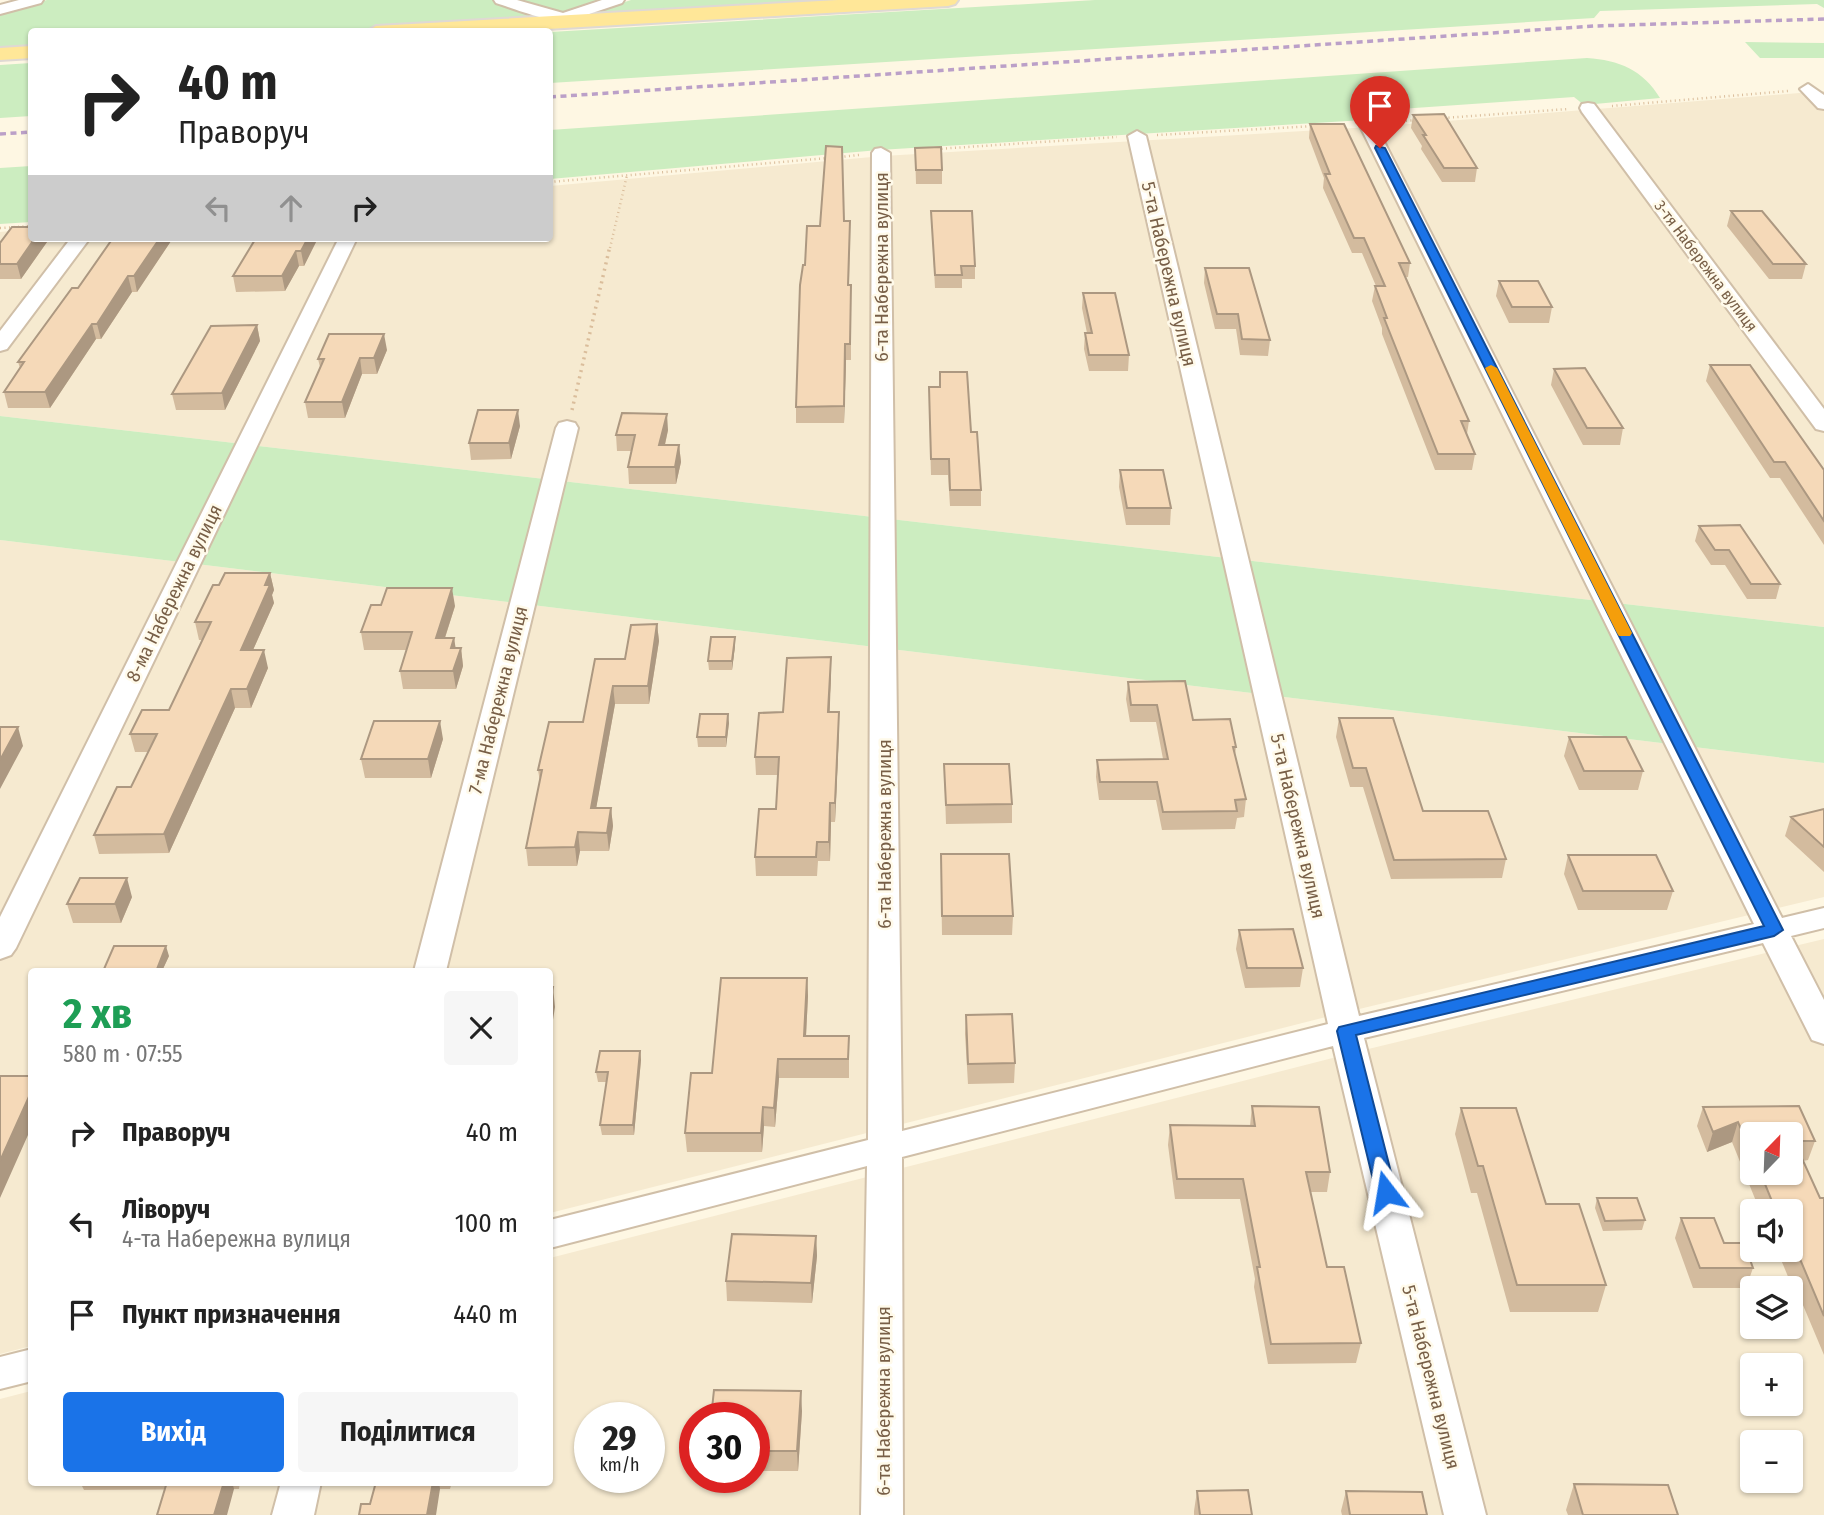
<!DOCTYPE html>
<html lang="uk">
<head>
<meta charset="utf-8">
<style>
  :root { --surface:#fff; --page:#f6f6f6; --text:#222; --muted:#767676; --accent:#1a73e8 }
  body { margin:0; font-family:"Fira Sans Condensed",sans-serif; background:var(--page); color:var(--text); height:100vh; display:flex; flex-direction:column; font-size:26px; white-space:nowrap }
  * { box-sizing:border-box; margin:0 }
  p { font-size:23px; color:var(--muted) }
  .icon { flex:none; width:38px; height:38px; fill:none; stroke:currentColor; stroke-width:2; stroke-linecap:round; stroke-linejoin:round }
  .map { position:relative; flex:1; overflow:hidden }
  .details { position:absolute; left:28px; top:968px; width:525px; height:518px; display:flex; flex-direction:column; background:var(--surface); border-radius:7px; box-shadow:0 2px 5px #0004 }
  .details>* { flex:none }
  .hud { position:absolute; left:28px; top:28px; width:525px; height:214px; border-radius:7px; box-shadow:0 2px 5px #0004; background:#fff; color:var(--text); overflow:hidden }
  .needle { width:46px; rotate:23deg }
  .fabs { position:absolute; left:1740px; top:1122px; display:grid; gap:14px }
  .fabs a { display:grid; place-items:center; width:63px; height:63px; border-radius:7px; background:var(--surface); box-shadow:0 2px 5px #0004; font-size:35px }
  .speed { position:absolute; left:574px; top:1402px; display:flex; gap:14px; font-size:35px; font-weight:700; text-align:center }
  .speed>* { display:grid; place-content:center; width:91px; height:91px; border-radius:50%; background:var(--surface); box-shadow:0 2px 5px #0004; line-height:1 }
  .speed small { font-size:18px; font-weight:400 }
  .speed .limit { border:10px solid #d22; background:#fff; color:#111 }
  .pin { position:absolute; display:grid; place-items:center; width:60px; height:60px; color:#fff; margin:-72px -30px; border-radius:50% 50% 50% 0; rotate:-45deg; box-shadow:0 0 7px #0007 }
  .pin .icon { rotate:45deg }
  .me { position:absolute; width:77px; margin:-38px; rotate:346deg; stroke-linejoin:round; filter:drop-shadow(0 0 5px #0008) }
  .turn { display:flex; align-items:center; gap:24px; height:147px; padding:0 35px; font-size:32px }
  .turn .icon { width:91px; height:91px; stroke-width:2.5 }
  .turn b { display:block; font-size:49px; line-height:60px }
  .lanes { display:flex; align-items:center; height:66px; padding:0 35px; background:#0003; justify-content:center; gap:35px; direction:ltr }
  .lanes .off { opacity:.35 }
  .round { display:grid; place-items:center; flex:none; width:74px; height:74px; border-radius:7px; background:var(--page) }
  .head { display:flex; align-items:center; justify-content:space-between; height:119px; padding:0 35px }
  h1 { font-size:42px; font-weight:700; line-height:52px; color:#1e9e55 }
  .primary-button { display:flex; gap:14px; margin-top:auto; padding:14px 35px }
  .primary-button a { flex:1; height:80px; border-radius:7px; background:var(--accent); color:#fff; font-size:28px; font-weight:700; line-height:80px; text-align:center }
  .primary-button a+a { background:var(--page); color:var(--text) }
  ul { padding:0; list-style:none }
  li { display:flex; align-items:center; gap:21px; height:91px; padding:0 35px }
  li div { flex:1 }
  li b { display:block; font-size:26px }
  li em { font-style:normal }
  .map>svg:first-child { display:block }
  .residential { fill:#f6ead0; fill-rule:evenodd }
  .green { fill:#ccedc0 }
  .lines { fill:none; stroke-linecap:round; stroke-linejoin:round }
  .minor-casing { stroke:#d0bfa8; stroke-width:4 }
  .primary-casing { stroke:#dfd9d3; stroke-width:4 }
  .path-far1 { stroke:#dabd9b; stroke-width:2.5; stroke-dasharray:1 3.5; stroke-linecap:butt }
  .path { stroke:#dabd9b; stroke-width:3.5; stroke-dasharray:2 4.5; stroke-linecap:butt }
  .minor { fill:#fff; fill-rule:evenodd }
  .primary { fill:#ffe798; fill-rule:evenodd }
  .rail { stroke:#bba0c8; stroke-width:3.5; stroke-dasharray:6 4.5; stroke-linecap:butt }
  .wall { fill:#d3bb9e; fill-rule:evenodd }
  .shaded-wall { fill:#ac9881 }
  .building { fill:#f5d9b8; stroke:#ac9881; stroke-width:2 }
  .route { fill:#1a73e8; stroke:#114b97; stroke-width:2 }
  .slow { fill:#f59e0b }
  .labels { text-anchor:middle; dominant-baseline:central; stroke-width:5; stroke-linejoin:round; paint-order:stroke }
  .far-street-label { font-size:16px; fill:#785f47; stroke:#fffaea }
  .street-label { font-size:19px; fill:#785f47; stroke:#fffaea }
</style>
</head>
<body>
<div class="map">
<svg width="1824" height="1515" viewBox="0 0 1824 1515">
  <rect width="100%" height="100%" fill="#fef7e3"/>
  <!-- residential -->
  <path class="residential" d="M1824,91v536l-1824,-211v-184l31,-3 1,9h518v-52l333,-30 488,-29z
    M0,540l1824,223v134l-502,121 -772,195v-242h-518l-1,375 -31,8z
    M1824,939v576h-1824v-116l31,-8 1,91h518v-224l810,-207zM1752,1134h38v38h-38zM1752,1211h38v39h-38zM1752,1288h38v38h-38zM1752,1365h38v39h-38zM590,1418h59v59h-59zM695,1418h59v59h-59zM1752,1442h38v38h-38z"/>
  <!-- green -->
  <path class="green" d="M47,0h446l65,19 -234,13h-292l-1,15 -31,2v-36z
    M508,0h100l-46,15z
    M631,0h255l-301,15z
    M1095,0h729v8l-7,-4 -217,7 -6,7 -1044,65v-51z
    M1745,42l79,1v15h-64z
    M1587,58c32,2 56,12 73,40l-76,7 -10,-8 -217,15 7,8 -485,30 -329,29v-49z
    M31,63v53l-31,2v-53z
    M31,166v56l-31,2v-56z
    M0,416l1824,211v136l-1824,-223z"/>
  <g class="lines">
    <!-- minor casing -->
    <g class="minor-casing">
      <path id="minor" d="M19,0h24l-2,3 -41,11v-9z
        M494,0h23l46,13 39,-13h22l-2,3 -36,12 4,4c-15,14 -75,-10 -94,-16z
        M1808,84l16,11v14l-6,-1 -18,-19z
        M1588,103l6,1 230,305v22l-8,-2 -234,-317 -2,-4 2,-4z
        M1367,119l8,5 407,794 42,-10v20l-33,8 33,64v44l-12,-4 -49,-97 -399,95 122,477h-42l-111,-469 -431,111 1,358h-42l6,-349 -317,82v-28l318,-80 4,-987 3,-4 6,-1 9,5 12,978 426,-107 -200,-888 9,-5 9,5 213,880 395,-92 -395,-800z
        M71,238h19l-83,111 -7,2v-20z
        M339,238h18l-341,710 -5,7 -11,4v-42z
        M567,421l8,2 3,5 -132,543h-32l142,-543 3,-5z
        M32,1349v32l-32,8v-32z
        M281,1482h40l-7,33h-42z"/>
    </g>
    <!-- primary casing -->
    <g class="primary-casing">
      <path id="primary" d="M838,0h120l-3,4 -7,2 -451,26h-131l10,-6z
        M32,46v12l-32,2v-12z"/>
    </g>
    <!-- path-far1 -->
    <path class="path-far1" d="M1612,106l176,-15
      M1444,118l124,-9
      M1388,122l30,-2
      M1157,135l156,-9
      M937,149l180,-12
      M840,157l19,-2
      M550,182l278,-24
      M0,228l32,-2
      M610,248l17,-73"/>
    <!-- path -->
    <path class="path" d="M572,410l38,-164"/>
    <!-- minor -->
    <use href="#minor" class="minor"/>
    <!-- primary -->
    <use href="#primary" class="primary"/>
    <!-- rail -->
    <path class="rail" d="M550,97l1044,-71 230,-7
      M0,134l32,-2"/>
  </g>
  <!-- wall -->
  <path class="wall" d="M1413,115l64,53 -2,14h-33l-21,-33 1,-3 -11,-18z
    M1310,124l100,139 -2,14h-2l63,144 -2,13 8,20 -3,16h-37l-53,-136v-6l-10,-27 3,-15h1l-14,-33h-10l-29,-65 1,-10 -15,-40z
    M915,148l27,22v14h-26z
    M931,211l44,55v13h-13v9h-27z
    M1731,211l75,53 -4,15h-33l-42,-53z
    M844,221l6,15 -1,49h2v75h-5l-2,63h-48v-16l9,-142 15,-39z
    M173,238l-36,54h-5l-31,47h-5l-46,69h-42l-4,-16 16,-24 -2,-6z
    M256,238h62l-14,28h-5l-14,25 -49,1 -3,-16z
    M47,242l-26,37h-21v-36z
    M1205,268l65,72 -2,16 -28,-1 -4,-26h-21l-11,-46z
    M1499,281l53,26 -3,16h-40l-13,-27z
    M1083,293l46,62 -1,16h-39l-5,-22 1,-16h2l-5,-25z
    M257,325l3,16 -35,69h-49l-4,-16z
    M387,350l-10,24h-15l-17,44h-37l-3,-16 15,-35 -2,-8z
    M1710,365l114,105v75l-44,-67h-10l-64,-97z
    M1554,369l69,59 -3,17h-37l-32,-60z
    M929,402l42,30 10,58v16h-31l-2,-31h-17z
    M520,426l-9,33 -40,1 -2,-17z
    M668,430l-3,15h14l2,17 -5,22h-47l-1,-17 3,-16h-14l-1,-16z
    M1120,470l51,38 -1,17h-44l-7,-38z
    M1699,526l81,58 -4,15h-29l-22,-34h-14l-16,-24z
    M270,573l4,17 -2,5 2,8 -21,47 15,18 -17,40h-16l-66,145 -70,1 -5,-19 37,-48 17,-35h-13l-5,-18 39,-24 34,-70h-4l-4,-18 24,-37z
    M455,606l-10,32h9l1,10h6l2,18 -7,23h-53l-3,-18 7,-21h-43l-3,-18z
    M657,624l2,17 -10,63h-34l-19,104h15l2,18 -4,25h-29l-3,15h-49l-2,-18 14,-66 -2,-12 45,-48z
    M735,646l-3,24h-23l-1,-9z
    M831,675l-2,37 10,19 -4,91h-4l-1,39h-12l-1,15h-61l-1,-19 21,-48 2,-34h-22l-1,-18 28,-45z
    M1128,682l108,65 -1,8 11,44 -2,18 -7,1 -2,11 -73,1 -6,-30h-57l-3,-23 1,-17 66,-1 -7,-37h-26l-4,-23z
    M1339,718l84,93 83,48 -4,19 -111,1 -28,-92h-13l-14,-50z
    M729,723l-3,24h-28l-1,-10z
    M1569,737l74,34 -5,19h-59l-15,-34z
    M443,739l-12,39h-66l-4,-19z
    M944,764l68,40v19l-66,1z
    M1824,809v63l-39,-36 6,-19z
    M1568,855l105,36 -6,19h-89l-14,-36z
    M941,873l72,43 -1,19h-70z
    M132,897l-11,26h-48l-6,-19z
    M1239,930l64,38 -3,19 -55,1 -9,-39z
    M169,956l-7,15h-57l-1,-2z
    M807,978l1,18 -2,40h43v42h-70l-4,49 -11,-1 -2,26h-75l-2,-19 27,-60z
    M966,1015l49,48 -1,20 -46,1 -3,-50z
    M640,1051l1,9 -7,75h-32l-2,-10 7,-43h-9l-2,-10z
    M1252,1106l78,66 -3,20h-17l17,75 34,76 -5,20 -88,1 -14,-77 1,-8 -15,-80h-65l-7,-54 2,-20 80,1z
    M1703,1107l112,34 -7,19 -5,1 17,37h4v157l-32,-76h-3l-12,-29h13v-39h-30l-28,-69 -25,10 -10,-26zM1752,1134l38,38h-38z
    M1461,1108l85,96 60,81 -8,27h-88l-33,-119h-6l-16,-59z
    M1597,1198l48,22 -3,10 -39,1 -8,-23z
    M1681,1218l43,25 29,25 -7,20h-53l-18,-50z
    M816,1236l1,20 -5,47 -85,-2 -1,-20z
    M802,1411l-4,60h-44v-53z
    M80,1482h160l-1,7 -155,1z
    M376,1482h76l-2,7h-10l-70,15z
    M1574,1484l104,31h-110l-2,-5z
    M1197,1491l55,24h-58v-4z
    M1346,1491l81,24h-85l-1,-4z"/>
  <!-- shaded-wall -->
  <path class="shaded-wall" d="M35,238h11l1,4 -26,37 -4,-15z
    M160,238h13l-36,54 -3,-16z
    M308,238h10l-14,28 -3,-15z
    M296,251l3,15 -14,25 -3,-15z
    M128,276l4,16 -31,47 -4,-15z
    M92,324l4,15 -46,69 -5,-16z
    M257,325l3,16 -35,69 -3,-17z
    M384,334l3,16 -10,24 -3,-16z
    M845,344l1,16 -2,63v-17z
    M360,358l2,16 -17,44 -3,-16z
    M518,410l2,16 -9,33 -2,-16z
    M667,414l1,16 -7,32 -2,-17z
    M679,445l2,17 -5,22 -1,-17z
    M270,573l4,17 -2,5 2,8 -29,65 -4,-18z
    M452,588l3,18 -16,50 -3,-18z
    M657,624l2,17 -10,63 -1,-18z
    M735,637v9l-3,24v-9z
    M454,638l3,18 -6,-8z
    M461,648l2,18 -7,23 -3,-18z
    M264,650l4,18 -17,40 -4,-19z
    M831,657v18l-2,56 -1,-19z
    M613,686l2,18 -22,122 -2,-18z
    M231,689l4,19 -66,145 -5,-19z
    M839,712v19l-4,91v-19z
    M728,714l1,9 -3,24v-10z
    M440,721l3,18 -12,39 -3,-19z
    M18,727l5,19 -23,43v-29z
    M830,803l1,19 -1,39 -1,-19z
    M611,808l2,18 -4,25 -2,-18z
    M578,832l2,19 -3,15 -2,-19z
    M127,878l5,19 -11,26 -6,-19z
    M166,946l3,10 -7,15h-5v-2z
    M807,978l1,18 -3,59 -1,-19z
    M553,987l2,20 -5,32v-35z
    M640,1051l1,9 -7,75 -1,-10z
    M778,1059l1,19 -4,49 -1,-19z
    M32,1090v36l-32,72v-37z
    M763,1107l1,19 -2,26 -1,-19z
    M1738,1122l-6,20 -25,10 6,-20z
    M816,1236l1,20 -5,47 -1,-20z
    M801,1391l1,20 -4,60 -1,-20z
    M224,1482h8l2,7 -7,26h-13z
    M433,1482h6l1,7 -4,26h-9z"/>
  <!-- building -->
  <path class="building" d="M1444,114l33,54h-33l-21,-33h3l-13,-20z
    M1310,124h34l66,139h-11l70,158h-8l14,33h-37l-54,-136h3l-12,-32h10l-21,-48h-10l-29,-64h5z
    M826,146l16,1 2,74h6l-2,64h3l-1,59h-5l-1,62 -48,1 4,-122 3,-20h2l2,-39h13z
    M941,147l1,23h-26l-1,-22z
    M931,211h41l3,55h-14l1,9h-27z
    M1731,211h31l44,53h-33z
    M12,227h20v11h3l-18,26h-17v-21z
    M113,238h47l-26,38h-6l-31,48h-5l-47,68h-41l20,-30h-6l54,-74h6z
    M256,238h52l-7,13h-5l-14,25h-49z
    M1205,268h44l21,72 -28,-1 -4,-25h-21z
    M1499,281h39l14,26h-40z
    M1083,293h32l14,62h-40l-4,-22h7z
    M257,325l-35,68 -50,1 39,-68z
    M329,334h55l-10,24h-14l-18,44h-37l19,-43h-6z
    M1710,365h40l74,105v51l-39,-59h-11z
    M1585,368l38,60h-36l-33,-59z
    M940,372h27l4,60h6l4,58h-31l-1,-31h-18l-2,-72h11z
    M478,410h40l-9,33h-40z
    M622,413l45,1 -8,31h20l-4,22h-47l7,-32h-19z
    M1120,470h43l8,38h-44z
    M1740,525l40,59h-29l-22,-34h-14l-16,-24z
    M225,573h45l-5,12h5l-29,65h23l-17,39h-16l-67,145 -70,1 23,-48h14l26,-53h-27l12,-24h27l42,-88h-16l18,-37h6z
    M387,588h65l-16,50h18l-3,10h10l-8,23h-53l12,-39h-51l10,-27h10z
    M657,624l-9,62h-35l-22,122h20l-4,25 -29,-1 -3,15 -49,1 16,-78h-4l11,-48h34l12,-63h30l6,-34z
    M711,637h24l-3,24h-24z
    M831,657l-3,55h11l-4,91h-5l-1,39h-12l-1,15h-61l4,-48h17l3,-52h-24l4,-44 24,-1 4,-54z
    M1185,681l8,39 37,-1 6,28h-3l13,52 -11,1 2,11 -74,1 -6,-30h-57l-3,-22 71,-1 -11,-54h-26l-3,-23z
    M700,714h28l-2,23h-29z
    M1339,718h54l30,93h65l18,48 -112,1 -28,-92h-13z
    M374,721h66l-12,38h-67z
    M0,727h18l-18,33z
    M1569,737h57l17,34h-59z
    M944,764h65l3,40 -66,1z
    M1824,809v38l-33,-30z
    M941,854h68l4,62h-71z
    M1568,855h88l17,36h-90z
    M80,878h47l-12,26h-48z
    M1293,929l10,39h-56l-8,-38z
    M114,946h52l-9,23h-53z
    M721,978h86l-3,58h45l-1,23h-70l-4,49 -11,-1 -2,26h-76l6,-60h21z
    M550,987h3l-3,17z
    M1012,1014l3,49 -47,1 -2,-49z
    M600,1051h40l-7,74h-33l8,-53h-12z
    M0,1076h32v14l-32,71z
    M1252,1106l67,1 11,65h-24l21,95h17l17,76 -90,1 -14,-77h3l-17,-88h-66l-7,-54 85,1z
    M1799,1106l16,35h-21l26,57h4v118l-24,-57h-3l-7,-15v-33h-14l-16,-39h30v-38h-38v20l-14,-32 -25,10 -10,-25z
    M1461,1108h55l30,96h33l27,81h-89l-34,-119h-5z
    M1597,1198h40l8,22 -40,1z
    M1681,1218h33l10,25h20l9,25h-53z
    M732,1234l84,2 -5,47 -85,-2z
    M714,1390l87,1 -4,60h-43v-33h-43z
    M167,1482h57l-10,33h-57z
    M376,1482h57l-6,33h-68l2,-11h9z
    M1574,1484l94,1 10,30h-95z
    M1248,1490l4,25h-52l-3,-24z
    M1346,1491l76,1 5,23h-77z"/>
  <!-- route -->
  <path class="route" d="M1376,146l9,2 398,782 -9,6 -418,99 40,157 -3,6 -7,2 -8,-2 -2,-6 -39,-161 2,-4 425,-101 -389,-778z"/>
  <!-- slow -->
  <path class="slow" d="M1491,365l6,3 135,265 -2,3h-11l-2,-3 -132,-265z"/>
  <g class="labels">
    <!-- far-street labels -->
    <g class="far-street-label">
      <text transform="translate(1706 266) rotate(53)">3-тя Набережна вулиця</text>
    </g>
    <!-- street labels -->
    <g class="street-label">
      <text transform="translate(881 267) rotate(-90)">6-та Набережна вулиця</text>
      <text transform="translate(1169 274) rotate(77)">5-та Набережна вулиця</text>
      <text transform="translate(174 593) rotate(-64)">8-ма Набережна вулиця</text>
      <text transform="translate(498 700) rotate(-76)">7-ма Набережна вулиця</text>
      <text transform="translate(1298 826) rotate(77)">5-та Набережна вулиця</text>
      <text transform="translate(884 834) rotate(-90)">6-та Набережна вулиця</text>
      <text transform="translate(1431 1377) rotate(76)">5-та Набережна вулиця</text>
      <text transform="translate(883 1401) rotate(-90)">6-та Набережна вулиця</text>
    </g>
  </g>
</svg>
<div class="fabs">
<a><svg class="needle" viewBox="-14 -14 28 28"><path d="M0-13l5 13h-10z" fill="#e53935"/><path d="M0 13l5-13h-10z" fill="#767676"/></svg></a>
<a><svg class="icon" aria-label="sound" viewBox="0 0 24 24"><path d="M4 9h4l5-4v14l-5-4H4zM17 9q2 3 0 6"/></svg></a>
<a><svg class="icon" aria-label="layers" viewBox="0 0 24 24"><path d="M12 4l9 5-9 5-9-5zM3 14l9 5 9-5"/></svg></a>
<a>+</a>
<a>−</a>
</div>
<div class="speed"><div>29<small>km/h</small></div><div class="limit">30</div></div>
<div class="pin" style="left:1380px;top:148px;background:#d93025"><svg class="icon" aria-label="arrive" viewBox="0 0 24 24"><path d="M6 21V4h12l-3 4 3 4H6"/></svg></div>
<svg class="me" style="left:1386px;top:1192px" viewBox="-20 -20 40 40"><path d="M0-17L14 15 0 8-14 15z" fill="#1a73e8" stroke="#fff" stroke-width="4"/></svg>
<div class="hud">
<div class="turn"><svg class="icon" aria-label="right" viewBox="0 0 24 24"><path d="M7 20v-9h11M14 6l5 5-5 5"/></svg><div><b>40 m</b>Праворуч</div></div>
<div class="lanes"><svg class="icon off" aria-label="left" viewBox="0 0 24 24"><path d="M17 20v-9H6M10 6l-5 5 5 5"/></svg><svg class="icon off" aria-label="ahead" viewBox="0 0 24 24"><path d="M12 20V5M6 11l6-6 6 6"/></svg><svg class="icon" aria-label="right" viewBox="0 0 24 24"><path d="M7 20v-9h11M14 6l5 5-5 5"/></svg></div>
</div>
<section class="details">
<div class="head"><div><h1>2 хв</h1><p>580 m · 07:55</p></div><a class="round"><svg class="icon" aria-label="close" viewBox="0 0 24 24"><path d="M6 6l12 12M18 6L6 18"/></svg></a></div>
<ul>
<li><svg class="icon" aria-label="right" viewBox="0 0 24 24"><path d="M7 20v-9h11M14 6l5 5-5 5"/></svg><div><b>Праворуч</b></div><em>40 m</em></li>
<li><svg class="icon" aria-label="left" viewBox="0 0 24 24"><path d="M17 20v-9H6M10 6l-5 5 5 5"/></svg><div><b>Ліворуч</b><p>4-та Набережна вулиця</p></div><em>100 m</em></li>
<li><svg class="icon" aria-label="arrive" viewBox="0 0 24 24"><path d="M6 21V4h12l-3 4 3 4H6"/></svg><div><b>Пункт призначення</b></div><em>440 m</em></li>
</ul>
<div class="primary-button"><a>Вихід</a><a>Поділитися</a></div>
</section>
</div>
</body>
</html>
